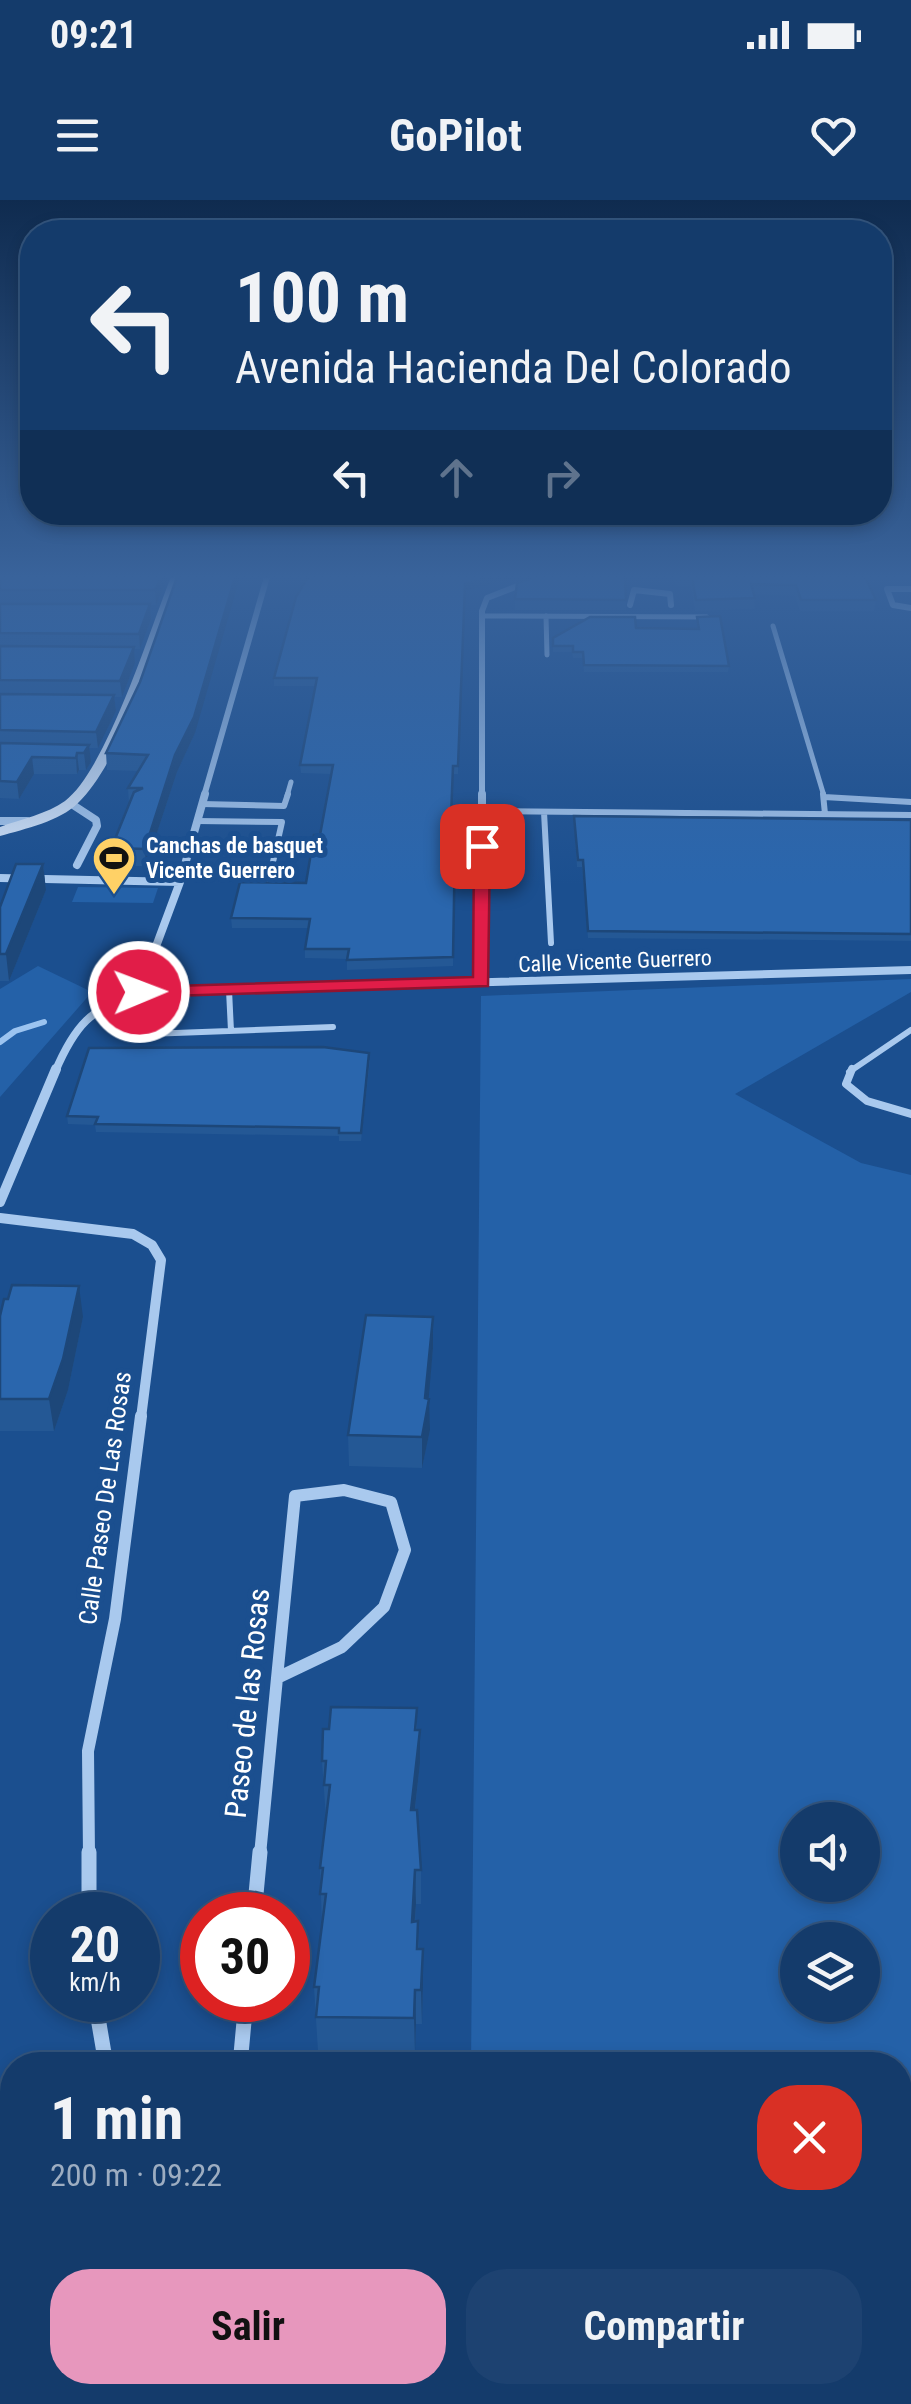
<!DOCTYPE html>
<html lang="es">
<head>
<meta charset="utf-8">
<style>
  :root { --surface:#143b6b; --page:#1d4271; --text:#f1f3f6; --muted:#9dadc1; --line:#33557e; --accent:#e797bd }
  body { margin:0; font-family:"Roboto Condensed",sans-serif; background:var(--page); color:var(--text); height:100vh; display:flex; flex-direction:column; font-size:38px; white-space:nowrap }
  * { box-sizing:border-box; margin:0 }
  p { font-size:32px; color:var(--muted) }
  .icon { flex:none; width:55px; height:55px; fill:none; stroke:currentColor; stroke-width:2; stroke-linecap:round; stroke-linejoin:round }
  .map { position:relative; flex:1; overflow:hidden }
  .details { position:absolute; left:0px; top:1852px; width:912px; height:352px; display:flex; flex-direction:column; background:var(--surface); border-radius:40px 40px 0 0; box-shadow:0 5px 15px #0003,0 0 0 2px var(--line) }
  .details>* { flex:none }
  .top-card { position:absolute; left:20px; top:20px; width:872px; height:305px; border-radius:40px; box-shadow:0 5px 15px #0003,0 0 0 2px var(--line); background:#143b6b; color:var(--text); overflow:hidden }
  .controls { position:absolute; left:780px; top:1602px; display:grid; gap:20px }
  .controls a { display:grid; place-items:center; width:100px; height:100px; border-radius:50%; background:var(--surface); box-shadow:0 5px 15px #0003,0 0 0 2px var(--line); font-size:50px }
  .speed { position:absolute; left:30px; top:1692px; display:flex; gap:20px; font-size:50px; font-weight:700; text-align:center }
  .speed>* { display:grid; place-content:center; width:130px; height:130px; border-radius:50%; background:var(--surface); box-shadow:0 5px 15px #0003,0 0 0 2px var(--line); line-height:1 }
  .speed small { font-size:25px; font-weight:400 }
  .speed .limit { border:15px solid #d22; background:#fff; color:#111 }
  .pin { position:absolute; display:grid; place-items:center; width:85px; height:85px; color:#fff; margin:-42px; border-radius:20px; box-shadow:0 5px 15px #0006 }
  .me { position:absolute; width:110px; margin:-55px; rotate:89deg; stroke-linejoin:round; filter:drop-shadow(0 0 8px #0008) }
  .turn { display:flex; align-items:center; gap:35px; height:210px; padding:0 50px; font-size:45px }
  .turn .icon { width:130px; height:130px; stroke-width:2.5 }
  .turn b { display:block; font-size:70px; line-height:85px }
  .lanes { display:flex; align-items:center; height:95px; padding:0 50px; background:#0003; justify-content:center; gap:50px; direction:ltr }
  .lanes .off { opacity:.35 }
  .round { display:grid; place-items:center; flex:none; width:105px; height:105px; border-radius:40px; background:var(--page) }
  .headline { display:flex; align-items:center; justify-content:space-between; height:170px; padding:0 50px }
  h1 { font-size:60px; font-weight:700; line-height:75px }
  .primary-button { display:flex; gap:20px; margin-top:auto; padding:20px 50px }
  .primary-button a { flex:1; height:115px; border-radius:40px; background:var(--accent); color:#111; font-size:40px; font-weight:700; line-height:115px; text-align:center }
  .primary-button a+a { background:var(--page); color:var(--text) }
  .status { display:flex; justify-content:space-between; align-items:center; height:70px; padding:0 50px; background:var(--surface); direction:ltr }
  .status svg { height:28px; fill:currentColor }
  header { display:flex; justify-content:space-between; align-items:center; height:130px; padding:0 50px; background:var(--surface); font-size:45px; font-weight:700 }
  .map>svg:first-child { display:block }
  .green { fill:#2461a8; fill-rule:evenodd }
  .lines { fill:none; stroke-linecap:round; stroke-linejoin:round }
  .stream { stroke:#9cc4f0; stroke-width:6 }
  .lane-far2 { stroke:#a9c9ee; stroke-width:5 }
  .lane-far1 { stroke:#a9c9ee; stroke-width:6 }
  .lane { stroke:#a9c9ee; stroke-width:8 }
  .street-far4 { stroke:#a9c9ee; stroke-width:6 }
  .street-far3 { stroke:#a9c9ee; stroke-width:8 }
  .street-far2 { stroke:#a9c9ee; stroke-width:10 }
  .street-far1 { stroke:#a9c9ee; stroke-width:12 }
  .street { stroke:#a9c9ee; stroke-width:15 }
  .secondary { fill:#d6e6fa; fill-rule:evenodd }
  .wall { fill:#245895 }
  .shaded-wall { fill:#1d4779 }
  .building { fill:#2a66ad; stroke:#1d4779; stroke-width:2.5 }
  .route { fill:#e11d48; stroke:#92132f; stroke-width:2.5 }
  .labels { text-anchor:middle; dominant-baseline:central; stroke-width:10; stroke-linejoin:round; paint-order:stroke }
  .far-poi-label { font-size:22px; font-weight:bold; fill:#fff; stroke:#1b4f8f; text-anchor:start }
  .far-street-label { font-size:22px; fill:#fff; stroke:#1b4f8f }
  .street-label { font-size:25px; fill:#fff; stroke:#1b4f8f }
  .near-street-label { font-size:30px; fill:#fff; stroke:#1b4f8f }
</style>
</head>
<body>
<div class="status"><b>09:21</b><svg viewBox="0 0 49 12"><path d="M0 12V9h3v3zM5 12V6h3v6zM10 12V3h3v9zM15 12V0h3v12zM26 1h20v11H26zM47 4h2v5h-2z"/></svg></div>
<header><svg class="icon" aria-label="menu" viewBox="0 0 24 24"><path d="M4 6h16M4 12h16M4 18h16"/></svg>GoPilot<svg class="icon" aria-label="heart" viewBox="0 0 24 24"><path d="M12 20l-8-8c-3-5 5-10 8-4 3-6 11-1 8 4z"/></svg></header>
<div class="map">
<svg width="911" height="2204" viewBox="0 0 911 2204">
  <rect width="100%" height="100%" fill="#1b4f8f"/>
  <!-- green -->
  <path class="green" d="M78,687l80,1 -5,15 -81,-1z
    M38,766l54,26 -92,105v-108z
    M911,779v13l-176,102 126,69 50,12v1229h-443v-12h432v-327h-429l10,-1069zM798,1620h64v65h-64zM798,1740h64v65h-64z"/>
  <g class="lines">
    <!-- stream -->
    <path class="stream" d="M0,842l15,-11 29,-9"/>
    <!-- lane-far2 -->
    <path class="lane-far2" d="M482,416l225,1
      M546,416l1,39
      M773,426l51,170
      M287,596l4,-14"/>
    <!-- lane-far1 -->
    <path class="lane-far1" d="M823,594l2,20
      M824,597l87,5
      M202,604l82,2 4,-12
      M482,611l429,4
      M544,612l7,131
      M197,621l85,1 -14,62
      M229,790l2,41
      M121,835l212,-8
      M849,872l62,-42"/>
    <!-- lane -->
    <path class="lane" d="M852,869l-6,15 21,17 44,13"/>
    <!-- street-far4 -->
    <path class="street-far4" d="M911,389h-24l6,16 18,3
      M630,405l4,-15 36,4 1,11
      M204,596l63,-219
      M482,596v-185l5,-13 54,-21"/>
    <!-- street-far3 -->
    <path class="street-far3" d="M482,594v188
      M70,603l26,17 1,6 -20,39
      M0,621h27
      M0,678l180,4
      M139,792l772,-22
      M55,872c20,-47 35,-63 84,-80l41,-110 25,-88"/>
    <!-- street-far2 -->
    <path class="street-far2" d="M0,1002l56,-133
      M0,1018l133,16 19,11 9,15 -20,158"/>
    <!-- street-far1 -->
    <path class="street-far1" d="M344,1290l47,12 14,48 -21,57 -42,40 -65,31 18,-182z
      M89,1655l-1,-104 27,-132 26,-203
      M260,1655l17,-177"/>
    <!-- street -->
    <path class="street" d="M89,1652v63
      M254,1715l6,-63
      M95,1800l9,53 11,12
      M240,1865l6,-65
      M414,2204l1,-12"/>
    <!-- secondary -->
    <path class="secondary" d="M171,377h10c-22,60 -58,183 -103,226 -18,18 -53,26 -78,33v-9c21,-8 47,-13 65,-26 42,-32 85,-172 106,-224z"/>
  </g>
  <!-- wall -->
  <path class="wall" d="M0,377h168l-12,28h-6l1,14 -11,30h-6l1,14 -13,34h-8l2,14 -18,37h-9l2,14 -5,8h-7l-2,4h-43l-15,25 -19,-1z
    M302,377h215l-52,14 -7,183h-5l-3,69h5l-2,123 -106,4v-11l-42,-1v-9l3,-21h-76l-1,-10 75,-35 14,-48 11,-61 -30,-1 -1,-8 16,-79h-42v-8l31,-96h-3z
    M673,377h238v3h-45l10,20 -2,11h-74l-5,-15 -41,-2 1,15 -60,2 -4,-25h-15z
    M515,399l111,1v10h-111z
    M697,417l32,49 -1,6h-144l-1,-14h-10l-1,-6h-19v-14l83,-10 62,1z
    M140,482l55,51 -18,39 -31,94h-28l-3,-27 14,-35 -1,-16 10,-17 -31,-1 -1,-17z
    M911,620v121l-323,-3 -6,-71h-5l-3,-44z
    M43,664l3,26 -37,91h-9v-74z
    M370,860l-9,81h-22v-5l-243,-4 -1,-7 -27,-1 -1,-8z
    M0,1116l83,1 -15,73 -14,41h-54z
    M433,1148l-5,50 2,32 -8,38 -73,-2 -1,-31z
    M417,1508v22h3v33l-5,47 6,60v34h-5l-1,18 3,-1 1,28 4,34 -1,41h-6l-1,28 -97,-1 -4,-64 8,-62 -2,-57 6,-49 -4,-58 7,-32z"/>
  <!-- shaded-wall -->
  <path class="shaded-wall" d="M161,377h7l-12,28 -1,-15z
    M235,377h5l-45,156 -18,39 -31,94 -1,-17z
    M491,377h26l-52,14 -7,183 7,-190z
    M150,404l1,15 -11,30 -1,-15z
    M134,447l1,16 -13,34 -2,-16z
    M114,495l2,16 -18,37 -2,-16z
    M89,545l2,17 -5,8 -2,-17z
    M77,553l2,17 -2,4 -1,-16z
    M32,557l2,17 -15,25 -2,-17z
    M43,664l3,26 -37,91 -3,-27z
    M79,1086l4,31 -15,73 -14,41 -5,-32z
    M433,1117v31l-5,58 1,-7 1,31 -8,38v-31z
    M420,1530v33l-9,80v-33z
    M415,1670l1,34 -4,52v-34z
    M423,1749v34l-1,41 -1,-34z
    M415,1790l1,34 -1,28 -1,-34z"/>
  <!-- building -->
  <path class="building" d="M0,377h161l-6,13h-155z
    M177,377h58l-41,140 -19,38 -30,94 -29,-1 3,-9h-4l19,-47 9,-4h-15l20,-33 -42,-2 34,-71z
    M308,377h183l-26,7 -7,182h-5l-3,77h5l-2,114 -106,3 2,-11h-44l5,-30 -79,-1 9,-36 66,1 8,-48h6l13,-70h-33l17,-87h-43l22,-81z
    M534,377h91l1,23 -111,-1 2,-16z
    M692,377h173l11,23h-75l-5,-15 -45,-1 4,14 -59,2z
    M0,404h150l-11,30 -139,-1z
    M720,416l9,50 -145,-1 -1,-13h-10v-6h-20v-8l37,-21h45l1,11 63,1 -2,-12z
    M0,446l134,1 -14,34 -120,-1z
    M0,494l114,1 -18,37 -96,-2z
    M0,543l89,2 -5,8h-7l-1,5 -44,-1 -15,25 -17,-1z
    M574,616l337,4v114l-323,-3 -5,-71h-5z
    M16,664h27l-37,90h-6v-47z
    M323,847l46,6 -8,80h-22v-5l-244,-4 3,-7 -31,-1 22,-68z
    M12,1085l67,1 -16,73 -14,40h-49v-83l4,-17h4z
    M366,1115l67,2 -8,81 4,1 -7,38 -74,-2z
    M331,1507l86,1 -2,22h5l-9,80h6l4,60h-6l-3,52 6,-1 -1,28h6l-2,41h-6l-1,28 -98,-1 3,-30h-5l12,-93h-6l3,-26h-3l10,-83h-6l2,-24h-4l1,-32h6z"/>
  <!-- sky -->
  <linearGradient id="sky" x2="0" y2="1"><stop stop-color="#0f2b4f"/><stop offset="0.55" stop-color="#39639b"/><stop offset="1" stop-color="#39639b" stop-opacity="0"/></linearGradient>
  <rect width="911" height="685" fill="url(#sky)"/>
  <!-- route -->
  <path class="route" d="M482,641l8,5 -2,140 -349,11 -9,-5 9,-5 334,-10 1,-131z"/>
  <!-- icons -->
  <defs>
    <g id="stadium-pin" transform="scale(2.25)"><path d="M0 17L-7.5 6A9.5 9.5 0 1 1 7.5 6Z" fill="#ffd166" stroke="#1b4f8f"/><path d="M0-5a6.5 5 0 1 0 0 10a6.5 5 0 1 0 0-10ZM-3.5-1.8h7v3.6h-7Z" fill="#111"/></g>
  </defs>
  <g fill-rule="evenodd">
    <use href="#stadium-pin" x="114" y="658"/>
  </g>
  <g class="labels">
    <!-- far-poi labels -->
    <g class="far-poi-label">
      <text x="146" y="645">Canchas de basquet<tspan x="146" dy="25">Vicente Guerrero</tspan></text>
    </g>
    <!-- far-street labels -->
    <g class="far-street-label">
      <text transform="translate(615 761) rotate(-2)">Calle Vicente Guerrero</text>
    </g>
    <!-- street labels -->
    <g class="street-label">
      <text transform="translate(105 1298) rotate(-82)">Calle Paseo De Las Rosas</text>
    </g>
    <!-- near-street labels -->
    <g class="near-street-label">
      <text transform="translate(247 1503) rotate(-84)">Paseo de las Rosas</text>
    </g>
  </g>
</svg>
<div class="controls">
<a><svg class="icon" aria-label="sound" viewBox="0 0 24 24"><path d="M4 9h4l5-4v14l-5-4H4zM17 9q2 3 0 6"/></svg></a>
<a><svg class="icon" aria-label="layers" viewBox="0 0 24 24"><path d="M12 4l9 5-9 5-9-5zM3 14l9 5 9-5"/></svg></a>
</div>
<div class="speed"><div>20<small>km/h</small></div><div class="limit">30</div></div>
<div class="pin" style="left:482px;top:646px;background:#d93025"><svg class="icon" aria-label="arrive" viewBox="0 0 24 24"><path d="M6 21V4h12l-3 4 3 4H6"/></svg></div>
<svg class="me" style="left:139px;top:792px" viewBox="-20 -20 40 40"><circle r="17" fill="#e11d48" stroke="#fff" stroke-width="3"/><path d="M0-11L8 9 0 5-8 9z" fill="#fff"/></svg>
<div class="top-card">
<div class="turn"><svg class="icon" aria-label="left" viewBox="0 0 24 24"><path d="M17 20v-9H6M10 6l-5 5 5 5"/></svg><div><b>100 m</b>Avenida Hacienda Del Colorado</div></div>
<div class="lanes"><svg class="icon" aria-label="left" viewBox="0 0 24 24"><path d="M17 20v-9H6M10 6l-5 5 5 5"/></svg><svg class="icon off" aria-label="ahead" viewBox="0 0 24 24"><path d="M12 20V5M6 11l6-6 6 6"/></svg><svg class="icon off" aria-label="right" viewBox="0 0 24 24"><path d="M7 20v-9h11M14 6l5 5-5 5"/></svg></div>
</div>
<section class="details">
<div class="headline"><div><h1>1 min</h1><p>200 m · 09:22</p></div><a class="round" style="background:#d93025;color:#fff"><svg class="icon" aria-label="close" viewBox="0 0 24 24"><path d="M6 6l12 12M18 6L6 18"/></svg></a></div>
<div class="primary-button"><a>Salir</a><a>Compartir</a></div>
</section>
</div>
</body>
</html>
